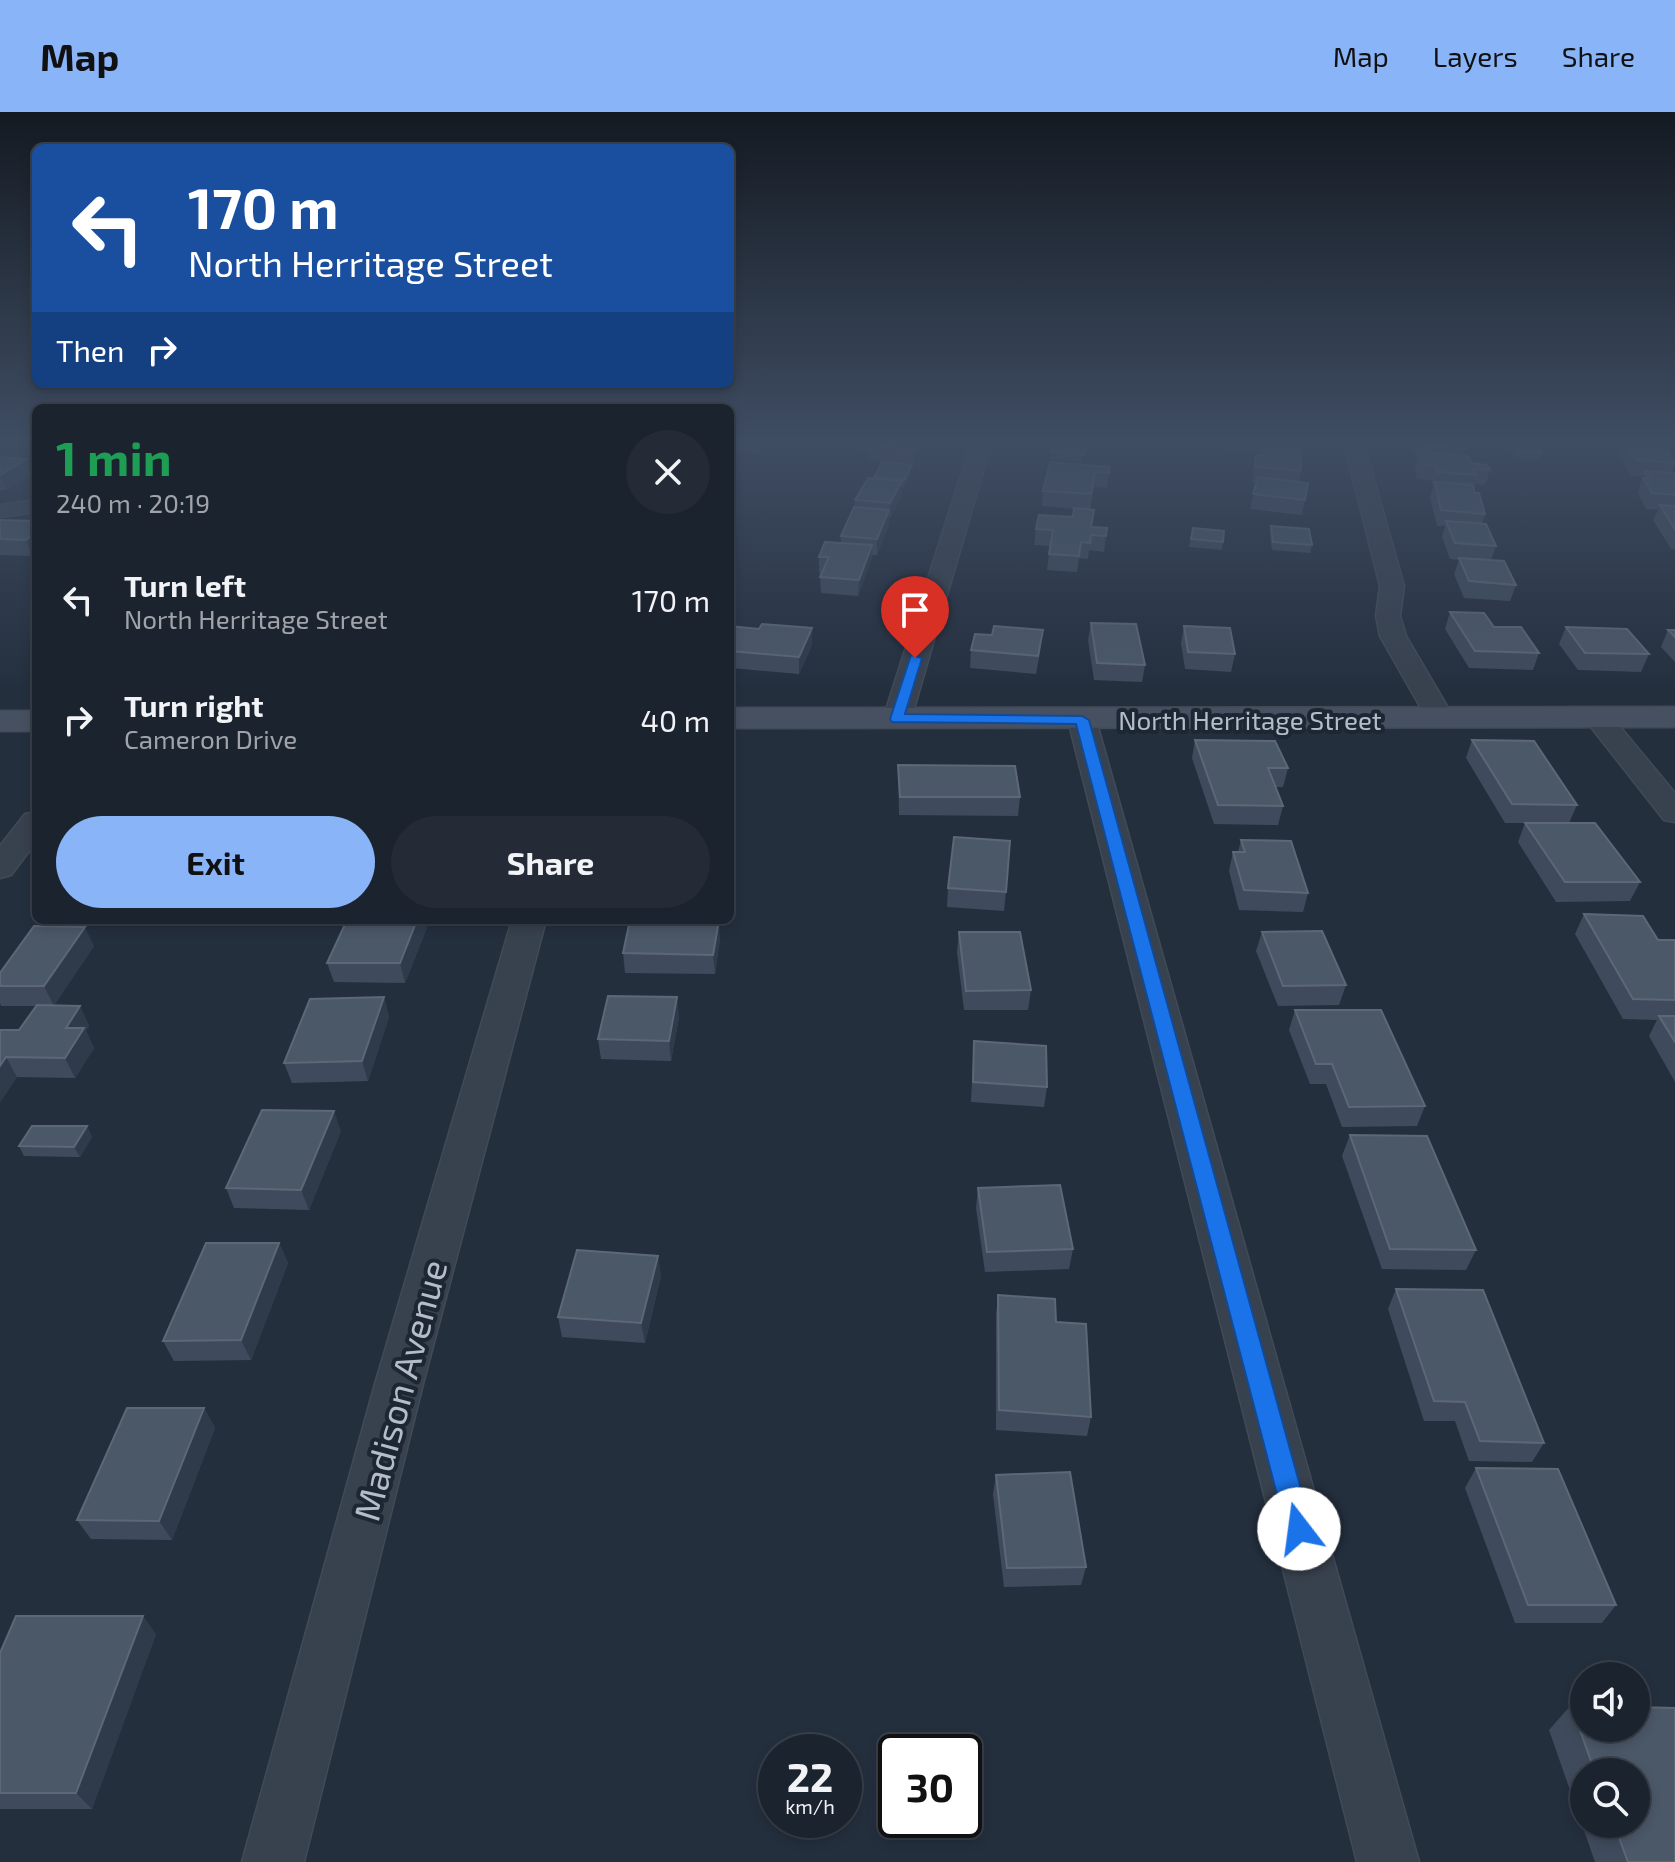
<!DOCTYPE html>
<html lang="en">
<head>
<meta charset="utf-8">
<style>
  :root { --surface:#1b232e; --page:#242b36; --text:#f1f3f6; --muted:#a0a4aa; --line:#39404a; --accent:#8ab4f8 }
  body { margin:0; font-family:"Exo 2",sans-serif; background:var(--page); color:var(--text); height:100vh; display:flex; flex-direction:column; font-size:30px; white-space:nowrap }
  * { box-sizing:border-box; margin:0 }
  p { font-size:26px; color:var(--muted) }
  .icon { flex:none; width:44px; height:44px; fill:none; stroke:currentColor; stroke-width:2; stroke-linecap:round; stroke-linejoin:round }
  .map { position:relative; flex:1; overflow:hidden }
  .drawer { position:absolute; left:32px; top:292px; width:702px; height:520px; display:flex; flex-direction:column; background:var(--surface); border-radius:12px; box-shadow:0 4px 12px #0003,0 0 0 2px var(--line) }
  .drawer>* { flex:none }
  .top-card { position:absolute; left:32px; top:32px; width:702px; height:244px; border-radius:12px; box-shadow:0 4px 12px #0003,0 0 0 2px var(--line); background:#1a4fa0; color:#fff; overflow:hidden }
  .controls { position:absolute; left:1570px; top:1550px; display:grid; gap:16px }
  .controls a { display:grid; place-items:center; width:80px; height:80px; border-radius:50%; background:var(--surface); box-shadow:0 4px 12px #0003,0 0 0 2px var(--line); font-size:40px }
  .speed { position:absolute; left:758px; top:1622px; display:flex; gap:16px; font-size:40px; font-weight:700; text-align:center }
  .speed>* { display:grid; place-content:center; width:104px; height:104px; border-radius:50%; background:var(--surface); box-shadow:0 4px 12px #0003,0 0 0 2px var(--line); line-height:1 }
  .speed small { font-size:20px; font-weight:400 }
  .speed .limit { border:4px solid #111; border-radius:12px; background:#fff; color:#111 }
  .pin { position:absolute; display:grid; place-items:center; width:68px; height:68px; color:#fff; margin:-82px -34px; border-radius:50% 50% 50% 0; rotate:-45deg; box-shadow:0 0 8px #0007 }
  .pin .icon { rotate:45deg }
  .me { position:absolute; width:88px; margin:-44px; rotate:345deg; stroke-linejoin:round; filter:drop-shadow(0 0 6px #0008) }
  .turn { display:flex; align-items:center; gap:28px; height:168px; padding:0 24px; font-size:36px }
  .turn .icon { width:104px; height:104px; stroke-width:2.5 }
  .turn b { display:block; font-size:56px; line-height:68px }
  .then { display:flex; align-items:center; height:76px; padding:0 24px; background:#0003; gap:16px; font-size:30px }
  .round { display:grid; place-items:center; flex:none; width:84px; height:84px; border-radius:42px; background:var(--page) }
  .head { display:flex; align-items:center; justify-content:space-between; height:136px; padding:0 24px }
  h1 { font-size:48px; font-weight:700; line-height:60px; color:#1e9e55 }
  .button { display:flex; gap:16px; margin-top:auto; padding:16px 24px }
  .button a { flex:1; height:92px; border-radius:48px; background:var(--accent); color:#111; font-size:32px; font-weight:700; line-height:92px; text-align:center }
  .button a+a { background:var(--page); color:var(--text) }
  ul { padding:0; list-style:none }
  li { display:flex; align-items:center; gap:24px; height:120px; padding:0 24px }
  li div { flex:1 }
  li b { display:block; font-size:30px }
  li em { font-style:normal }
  header { display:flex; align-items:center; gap:48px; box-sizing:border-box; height:112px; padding:0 40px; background:var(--accent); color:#111 }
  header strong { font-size:38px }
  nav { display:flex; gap:44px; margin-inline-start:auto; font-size:28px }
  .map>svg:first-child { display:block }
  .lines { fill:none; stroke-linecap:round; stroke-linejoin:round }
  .street-casing { stroke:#414a57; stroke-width:3 }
  .secondary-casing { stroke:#414a57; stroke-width:3 }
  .street { fill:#38414e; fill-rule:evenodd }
  .secondary { fill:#465061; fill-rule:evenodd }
  .wall { fill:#3f4b5c; fill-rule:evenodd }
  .shaded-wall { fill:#2f3b4b }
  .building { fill:#4b5868; stroke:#5c6777; stroke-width:2 }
  .route { fill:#1a73e8; stroke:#114b97; stroke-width:2 }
  .labels { text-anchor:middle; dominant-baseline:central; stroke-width:8; stroke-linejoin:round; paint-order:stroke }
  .far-street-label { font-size:26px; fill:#b4bcc9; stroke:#1d2633 }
  .near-street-label { font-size:36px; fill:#b4bcc9; stroke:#1d2633 }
</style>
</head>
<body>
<header>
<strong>Map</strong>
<nav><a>Map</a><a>Layers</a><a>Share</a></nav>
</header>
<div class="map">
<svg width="1675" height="1750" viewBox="0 0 1675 1750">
  <rect width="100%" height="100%" fill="#242f3e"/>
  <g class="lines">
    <!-- street casing -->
    <g class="street-casing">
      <path id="street" d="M971,332h20l-80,275 -4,6 -10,2 -10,-2 -4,-6z
        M1344,332h20l40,142 -4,30 6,20 48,82 -4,6 -10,2 -10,-2 -50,-88 -4,-20 4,-30z
        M36,388v12l-36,5v-12z
        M1597,597l10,2 68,82v29l-11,-2 -81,-103 4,-6z
        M1082,600l10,2 4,6 323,1142h-62l-289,-1142 4,-6z
        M36,700v30l-25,33 -11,3v-32l25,-32z
        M512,808h34l-123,464 -119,478h-62l133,-478z"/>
    </g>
    <!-- secondary casing -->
    <g class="secondary-casing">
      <path id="secondary" d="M1675,595v20l-945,1v-20z
        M0,599h36v20h-36z"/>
    </g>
    <!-- street -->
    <use href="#street" class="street"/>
    <!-- secondary -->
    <use href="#secondary" class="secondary"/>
  </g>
  <!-- wall -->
  <path class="wall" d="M731,332h38l-9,10 -24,-2v-7z
    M857,332h62l-1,12 -4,8 -44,-4v-8l-13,-2z
    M1055,332h34l-7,18 -31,-3v-7z
    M1225,332h68l-1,5 9,22 -2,10 6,19 -3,15 -52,-6 6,-26 -4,-1 1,-13 3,-14h5v-3l-36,-3z
    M1410,332h53l2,5 -2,7 8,7 19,7 -5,15 -12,-1v2l12,28 -3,9 14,23 -5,14 25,25 -6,16 -46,-3 -10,-24 5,-14 -9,-1 -8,-22 3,-11h-8l-7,-29 3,-10 -2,-7 -14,-1 -3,-12 3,-11v-2l-4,-1z
    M1510,332h28l4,9 -2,8 -26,-2 -5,-12z
    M1621,332h42l12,17v5l-3,7h3v77l-4,-1 -18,-29 5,-10 -12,-1 -8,-16 4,-17 -11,-1 -13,-21z
    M0,345l32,17 -26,16h-6z
    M1109,355l-2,21 -13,-1 -4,23 2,17 15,1 -3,24 -15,-2 -1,9 -9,-1 -2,14 -30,-2 3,-24 -16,-1 2,-16 37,-12 1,-8 -32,-3 1,-15z
    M911,360l-7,16h-2v8l-13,23v6l-12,30h-5l-1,6 -13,35 -37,-3 -1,-16 2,-4h-3v-16l22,-14v-7l13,-29 1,-7 19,-22z
    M0,408l36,1v31l-4,4 -32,-1z
    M1271,414l41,19 -2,8 -38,-3 -2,-16z
    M1193,416l30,14 -1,8 -33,-3z
    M1450,500l44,15 45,26 -6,17 -64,-2 -24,-39z
    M1091,511l54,42 -3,17 -48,-2 -6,-40z
    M730,514l29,3 53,-1v17l-13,29 -69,-6z
    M1184,514l51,28 -4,18 -46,-3 -4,-26z
    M1566,515l83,27 -8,18 -63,-2 -19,-26z
    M1668,518h7v32l-14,-15z
    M1041,535l-5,27 -66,-6 1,-18z
    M1195,628l93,28 -5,19h-8l8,19 -5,19 -64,-1 -22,-66z
    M1472,628l105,65 -8,18 71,59 -10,19 -74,1 -38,-60 7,-19h-20l-39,-65z
    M898,653l122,32 -2,19 -119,-1z
    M1241,728l67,53 -5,19 -64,-2 -10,-39 4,-19h5z
    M948,776l58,4 -2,19 -57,-4z
    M1584,802l74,26h17v142l-26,-46 8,-16 -34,-1 -48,-85z
    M347,808h83l-25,63 -71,-1 -7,-19z
    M959,820l72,58 -3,20h-64l-7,-58z
    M1262,820l84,53 -7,20 -61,1 -22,-55z
    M720,826l-5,36 -90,-1 -2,-20z
    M94,834l-40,59 26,1 9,20 -3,5 8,17 -19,30 -58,-1 -17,25v-72h19l17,-24h-35l-1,-3v-30z
    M384,885l5,20 -21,64 -76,2 -8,-20z
    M1295,898l130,96 -8,20 -75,1 -16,-43h-16l-21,-54z
    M679,905l-8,44 -70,-2 -3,-20z
    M974,929l73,46 -3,20 -73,-5z
    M87,1014l5,11 -12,20 -56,-1 -5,-10z
    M341,1019l-32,79 -75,-2 -8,-20z
    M1350,1023l126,115 -10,20 -84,-1 -40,-113z
    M978,1076l95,61 -4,20 -84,3 -9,-64z
    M279,1131l9,20 -37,97 -77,1 -11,-20z
    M661,1164l-16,67 -83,-6 -4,-20z
    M1396,1177l148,154 -12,19 -63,-1 -14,-40h-31l-36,-112z
    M998,1183l58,27 35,95 -4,19 -91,-6v-115z
    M204,1296l11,20 -43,112 -81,-1 -14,-19z
    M1476,1356l140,137 -14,18h-87l-50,-135z
    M996,1363l90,92 -5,18 -77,2 -11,-93z
    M156,1522l-64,175h-92v-156z
    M1571,1593l13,1v22h52v-21l39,1v154h-80l-46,-132zM1584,1660h52v52h-52z"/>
  <!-- shaded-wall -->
  <path class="shaded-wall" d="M760,332h9l-9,10z
    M917,332h2l-1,12 -4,8v-14z
    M1087,332h2l-7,18 1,-7z
    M26,347l6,15 -26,16 -6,-15z
    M912,353l-1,7 -7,16v-8z
    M902,369v15l-12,23v-16z
    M889,398v15l-12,30v-16z
    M36,419v21l-4,4 -6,-16z
    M872,433l-1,16 -13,35 1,-16z
    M812,516v17l-13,29v-17z
    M731,705l1,19 -2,14v-27z
    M417,808h13l-25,63 -5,-20z
    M719,808l1,18 -5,36 -2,-19z
    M85,815l9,19 -40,60 -10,-20z
    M384,885l5,20 -21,64 -6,-20z
    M677,885l2,20 -8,44 -2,-20z
    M80,894l9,20 -3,5 8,17 -19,30 -10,-20 1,-30z
    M6,945l11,20 -17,25v-36z
    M334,999l7,20 -32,79 -8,-20z
    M87,1014l5,11 -12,20 -6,-10z
    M279,1131l9,20 -37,97 -10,-20z
    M658,1144l3,20 -16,67 -4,-20z
    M204,1296l11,20 -43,112 -13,-19z
    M143,1504l13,18 -64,175 -16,-16z"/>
  <!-- building -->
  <path class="building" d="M871,332h46l-3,6 -44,-4z
    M1055,332h32l-4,11 -32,-3z
    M1423,332h40l2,5 -41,-2z
    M1514,332h24l4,9 -25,-1z
    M1626,332h37l12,19 -39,-3z
    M1262,334l39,3v22l-46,-4 1,-12h6z
    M1418,340l51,4 2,7 16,2 3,5 -16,-1 2,6 -39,-3 -1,-6 -15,-2z
    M0,345l26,2 -26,16z
    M882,350l30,3 -8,15 -30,-2z
    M1050,350l59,5v6l-14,-1 -4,22 -48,-3z
    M1644,359l31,2v22l-23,-2 -9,-15h6z
    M1258,365l50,6 -3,17 -52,-6z
    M868,366l34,3 -12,22 -35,-3z
    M1435,370l38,3 2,8h4l6,21 -44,-4z
    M1660,393l15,1v24z
    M854,395l35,3 -12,29 -36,-3z
    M1074,396l20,2 -3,17 16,1 -1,8 -15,-1 -1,8 -9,-1 -2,14 -30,-2 4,-24 -17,-1 3,-14 34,2z
    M0,408l36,1v10l-10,9 -26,-1z
    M1446,409l40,3 10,22 -41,-3z
    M1271,414l38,3 3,16 -39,-3z
    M1193,416l31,3 -1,11 -32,-3z
    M825,430l47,3 -13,35 -39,-3 9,-20h-10z
    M1459,446l45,3 12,24 -47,-4z
    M1450,500l34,1 10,14h27l18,26 -64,-2z
    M1091,511l45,1 9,41 -48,-2z
    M762,512l50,4 -13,29 -69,-6v-25l29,3z
    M994,514l49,4 -5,26 -67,-6 4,-16 17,1z
    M1184,514l46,2 5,26 -47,-2z
    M1566,515l61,2 22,25 -64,-1z
    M1668,518h7v7z
    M1195,628l80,1 13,27h-20l15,38 -65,-1z
    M1472,628l62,1 43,64 -65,-1z
    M898,653l117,1 5,31h-120z
    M1525,711h70l45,59h-75z
    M954,725l56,4 -4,51 -58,-4z
    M1241,728l50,1 17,52 -64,-3 -11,-38h12z
    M1584,802l59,2 15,24h17v60l-42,-1z
    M347,808h70l-17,43h-73z
    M630,808h89l-6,35 -90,-2z
    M34,814l51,1 -41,59h-44v-13z
    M1322,819l24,54 -63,1 -21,-54z
    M959,820h61l11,58 -65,1z
    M608,884l69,1 -8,44 -71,-2z
    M384,885l-22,64 -78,2 26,-64z
    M37,893l43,1 -14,22h18l-19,30 -59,-1 -6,9v-36h19z
    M1295,898h86l44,96 -76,1 -17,-43h-16z
    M1659,904h16v26z
    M974,929l72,5 1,41 -74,-5z
    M262,998l72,1 -33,79 -75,-2z
    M32,1014h55l-13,21 -55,-1z
    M1350,1023l77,1 49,114 -86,-1z
    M1060,1073l13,64 -86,3 -9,-64z
    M206,1131h73l-38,97 -78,1z
    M577,1138l81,6 -17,67 -83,-6z
    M1396,1177l87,1 61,153 -64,-2 -15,-39 -31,-1z
    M998,1183l57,4 1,23 30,2 5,93 -92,-7z
    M127,1296h77l-45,113 -82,-1z
    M1476,1356l82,1 58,136h-88z
    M1070,1360l16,95 -79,1 -11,-93z
    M16,1504h127l-67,177h-76v-140z
    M1571,1593l13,1v22h52v-21l39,1v154h-47l-14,-38h22v-52h-41z"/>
  <!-- sky -->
  <linearGradient id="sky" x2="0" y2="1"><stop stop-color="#141a22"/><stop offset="0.57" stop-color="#3f4d63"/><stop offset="1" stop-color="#3f4d63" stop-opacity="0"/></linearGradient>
  <rect width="1675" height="578" fill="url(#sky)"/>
  <!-- route -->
  <path class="route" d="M911,543l11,3 -17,56 177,2 7,4 223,809 -4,9 -9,4 -10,-4 -3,-9 -210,-805 -184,-2 -2,-3z"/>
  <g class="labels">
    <!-- far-street labels -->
    <g class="far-street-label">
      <text x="1250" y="607">North Herritage Street</text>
    </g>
    <!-- near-street labels -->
    <g class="near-street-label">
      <text transform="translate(399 1278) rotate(-75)">Madison Avenue</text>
    </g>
  </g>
</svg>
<div class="controls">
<a><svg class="icon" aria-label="sound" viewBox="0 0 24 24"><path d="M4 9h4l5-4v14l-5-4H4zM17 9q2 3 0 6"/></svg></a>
<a><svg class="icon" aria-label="search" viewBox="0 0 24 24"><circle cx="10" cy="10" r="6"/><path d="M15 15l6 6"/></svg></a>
</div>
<div class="speed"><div>22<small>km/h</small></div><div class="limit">30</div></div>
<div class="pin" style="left:915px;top:546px;background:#d93025"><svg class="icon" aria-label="arrive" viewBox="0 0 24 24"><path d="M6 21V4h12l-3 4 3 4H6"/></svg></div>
<svg class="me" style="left:1299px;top:1417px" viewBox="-20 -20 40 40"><circle r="19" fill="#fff"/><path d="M0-13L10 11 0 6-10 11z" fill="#1a73e8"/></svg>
<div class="top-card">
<div class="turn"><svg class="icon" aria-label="left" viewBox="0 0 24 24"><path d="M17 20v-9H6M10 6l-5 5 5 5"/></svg><div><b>170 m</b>North Herritage Street</div></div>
<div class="then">Then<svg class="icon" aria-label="right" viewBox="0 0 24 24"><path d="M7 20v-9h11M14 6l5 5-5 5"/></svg></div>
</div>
<section class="drawer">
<div class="head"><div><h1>1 min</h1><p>240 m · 20:19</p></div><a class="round"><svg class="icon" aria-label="close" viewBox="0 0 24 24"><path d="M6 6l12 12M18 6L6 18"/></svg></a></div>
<ul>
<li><svg class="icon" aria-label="left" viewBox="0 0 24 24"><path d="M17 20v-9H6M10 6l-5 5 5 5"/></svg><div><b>Turn left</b><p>North Herritage Street</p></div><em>170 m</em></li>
<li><svg class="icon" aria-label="right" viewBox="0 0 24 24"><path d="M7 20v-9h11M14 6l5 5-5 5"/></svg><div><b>Turn right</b><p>Cameron Drive</p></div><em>40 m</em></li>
</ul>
<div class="button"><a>Exit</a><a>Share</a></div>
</section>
</div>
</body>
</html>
